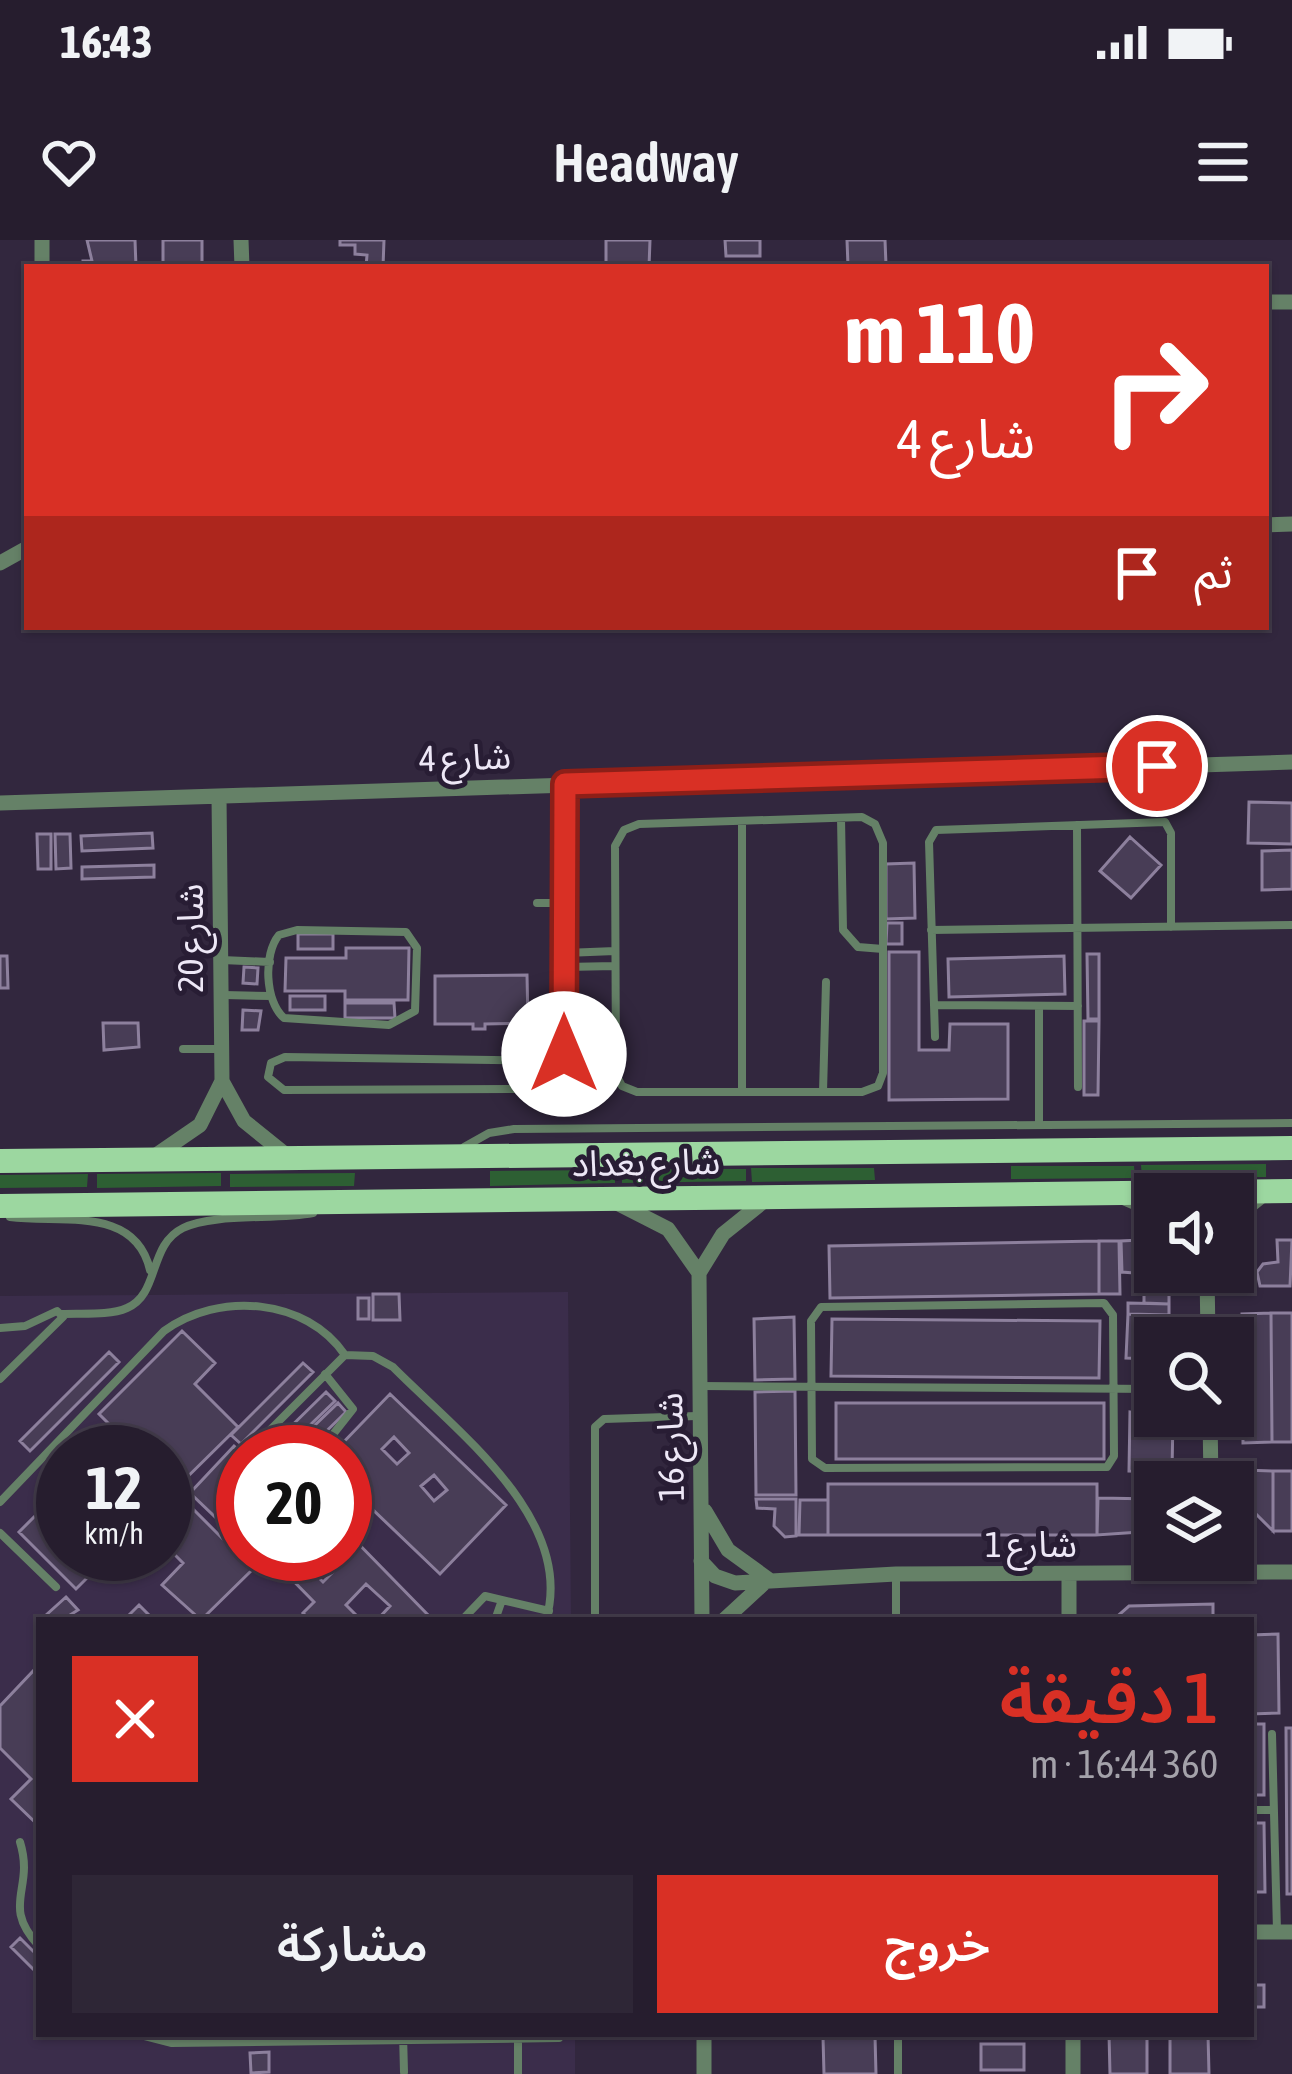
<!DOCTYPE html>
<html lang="ar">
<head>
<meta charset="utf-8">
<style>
  :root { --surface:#261d2e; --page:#2e2636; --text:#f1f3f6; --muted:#a4a2aa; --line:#423b4a; --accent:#d93025 }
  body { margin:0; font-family:"Asap Condensed","Noto Sans Arabic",sans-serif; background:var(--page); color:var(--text); direction:rtl; height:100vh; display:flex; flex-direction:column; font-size:45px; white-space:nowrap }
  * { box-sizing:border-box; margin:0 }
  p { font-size:39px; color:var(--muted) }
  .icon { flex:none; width:66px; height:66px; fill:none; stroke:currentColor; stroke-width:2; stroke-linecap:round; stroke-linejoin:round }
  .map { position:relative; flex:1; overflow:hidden; direction:ltr }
  .sheet { position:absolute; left:36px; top:1377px; width:1218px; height:420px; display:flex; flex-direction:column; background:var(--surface); border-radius:0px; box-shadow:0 3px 9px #0004,0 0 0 3px var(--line); direction:rtl }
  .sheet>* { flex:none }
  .hud { position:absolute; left:24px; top:24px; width:1245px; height:366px; border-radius:0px; box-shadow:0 3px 9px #0004,0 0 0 3px var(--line); direction:rtl; background:#d93025; color:#fff; overflow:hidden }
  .controls { position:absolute; left:1134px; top:933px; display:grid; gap:24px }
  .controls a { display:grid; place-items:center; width:120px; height:120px; border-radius:0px; background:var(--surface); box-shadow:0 3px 9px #0004,0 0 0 3px var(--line); font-size:60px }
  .speed { position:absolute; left:36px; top:1185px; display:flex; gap:24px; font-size:60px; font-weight:700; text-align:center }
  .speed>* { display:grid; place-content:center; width:156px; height:156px; border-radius:50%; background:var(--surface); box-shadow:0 3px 9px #0004,0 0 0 3px var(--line); line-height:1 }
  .speed small { font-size:30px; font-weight:400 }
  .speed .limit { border:18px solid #d22; background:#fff; color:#111 }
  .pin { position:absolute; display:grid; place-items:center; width:102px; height:102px; color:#fff; margin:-51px; border:6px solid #fff; border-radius:50%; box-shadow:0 3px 12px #0007 }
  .me { position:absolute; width:132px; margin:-66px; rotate:0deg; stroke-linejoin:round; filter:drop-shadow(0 0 9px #0008) }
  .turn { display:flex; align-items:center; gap:42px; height:252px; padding:0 36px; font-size:54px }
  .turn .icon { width:156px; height:156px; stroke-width:2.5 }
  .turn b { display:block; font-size:84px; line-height:102px }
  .then { display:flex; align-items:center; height:114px; padding:0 36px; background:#0003; gap:24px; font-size:45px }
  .round { display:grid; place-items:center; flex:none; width:126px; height:126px; border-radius:0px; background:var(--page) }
  .head { display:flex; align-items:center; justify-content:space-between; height:204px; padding:0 36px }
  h1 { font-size:72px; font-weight:600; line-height:90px; color:var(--accent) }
  .action { display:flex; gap:24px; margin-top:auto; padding:24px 36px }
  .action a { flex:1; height:138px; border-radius:0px; background:var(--accent); color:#fff; font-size:48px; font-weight:600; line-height:138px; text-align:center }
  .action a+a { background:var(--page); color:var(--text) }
  .status { display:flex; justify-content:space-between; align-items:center; height:84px; padding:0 60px; background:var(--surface); direction:ltr }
  .status svg { height:33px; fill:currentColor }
  header { display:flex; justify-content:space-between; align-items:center; height:156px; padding:0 36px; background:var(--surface); font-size:54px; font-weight:600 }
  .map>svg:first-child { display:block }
  .built { fill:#3b2d4b; fill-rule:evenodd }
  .green { fill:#2d5f33 }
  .building { fill:#483d56; stroke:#8d809d; stroke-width:3; fill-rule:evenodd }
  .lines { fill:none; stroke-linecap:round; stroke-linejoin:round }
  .lane { stroke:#658167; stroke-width:8 }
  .street { stroke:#658167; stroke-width:15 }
  .primary { stroke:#9cd7a0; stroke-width:24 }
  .route-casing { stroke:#8d1f18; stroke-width:30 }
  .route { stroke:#d93025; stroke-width:21 }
  .labels { text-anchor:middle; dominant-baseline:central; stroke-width:10; stroke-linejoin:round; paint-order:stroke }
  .street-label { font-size:36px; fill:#ede7f6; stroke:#281d34 }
</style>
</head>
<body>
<div class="status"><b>16:43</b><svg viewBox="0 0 49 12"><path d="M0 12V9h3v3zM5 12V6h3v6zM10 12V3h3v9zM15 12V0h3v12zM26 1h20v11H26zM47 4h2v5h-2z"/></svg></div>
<header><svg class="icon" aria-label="menu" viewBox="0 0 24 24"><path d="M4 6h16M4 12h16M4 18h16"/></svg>Headway<svg class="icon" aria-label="heart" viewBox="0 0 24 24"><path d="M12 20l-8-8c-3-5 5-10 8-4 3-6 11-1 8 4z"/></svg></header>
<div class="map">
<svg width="1292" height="1834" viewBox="0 0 1292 1834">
  <rect width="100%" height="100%" fill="#32273e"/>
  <!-- built -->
  <path class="built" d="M568,1052l3,328h-532v414h536v40h-575v-778zM63,1212h102v102h-102zM243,1212h102v102h-102z"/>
  <!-- green -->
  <path class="green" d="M1266,924v13l-124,1 -1,-13z
    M1011,926h123l1,12 -124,1z
    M751,928h123l1,12 -123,2z
    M622,929h124v12l-124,2z
    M615,930v13l-125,3v-15z
    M221,933v13l-124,2v-14z
    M355,933l-1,13 -124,1v-13z
    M88,934l-1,13 -87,1v-13z"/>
  <!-- building -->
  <path class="building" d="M87,0h48l1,27h-53v-6h9z
    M163,0h39v27h-39z
    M340,0h44l-1,27h-17l1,-12 -12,-1v-9h-15z
    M606,0h44l-1,27h-43z
    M725,0h35v16h-34z
    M847,0h38l1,25 -38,1z
    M1249,562l43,1v41l-44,-1z
    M152,593l1,15 -71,3 -1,-15z
    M37,594h14v35h-13z
    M55,594h15l1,34 -15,1z
    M1130,597l31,28 -30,33 -31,-27z
    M1292,610v39l-30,1v-39z
    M914,623l1,55 -29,1v-55z
    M154,625v12l-72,2v-12z
    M887,683h15v21h-16z
    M298,694h35v15h-35z
    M346,708h63l-1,52h-63v-9h-60l1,-33h60z
    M889,712h30v98h30l1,-26h58v75l-119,1z
    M1087,714h12v65h-11z
    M0,716h7l1,32h-8z
    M1064,716l1,38 -116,3 -1,-38z
    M244,727l14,1 -1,16 -14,-1z
    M527,735l1,48 -43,1v5h-12v-5h-38v-48z
    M290,756h35v14h-35z
    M345,763h49l1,15h-50z
    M243,770l18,1 -3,19h-16z
    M1084,781h15l-1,74h-14z
    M103,783h35l1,24 -35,3z
    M1140,1000l14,14 -20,19 -12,-1 -1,-31z
    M1277,1000h15l-2,46h-30l-3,-14 6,-8 15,-2z
    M1099,1001v53l-269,4 -1,-52z
    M1099,1001h20l1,53h-21z
    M1154,1014l1,18h14v32l-25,-1v-18l-10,-12z
    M1242,1030h10v24h-9z
    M373,1054h26l1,26h-27z
    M358,1058h11v21h-11z
    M1128,1063l41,1v11l-41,-1z
    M1271,1073h21v129h-20z
    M1271,1073l1,129 -29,1 -1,-129z
    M1128,1074l41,1 -1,23h-13v21l-29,-1z
    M794,1077l1,62 -40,1 -1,-61z
    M832,1079l268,2 -1,57 -268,-2z
    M182,1091l33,32 -20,21 43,43 -73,72v-47h-66l19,-19 -19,-19z
    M109,1112l10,10 -89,89 -10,-10z
    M303,1123l10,9 -72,72 -10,-9z
    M795,1151l1,104h-40l-1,-103z
    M326,1152l9,9 -53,51h-7l-5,-5z
    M390,1154l116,111 -66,69 -95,-91v-31h-11zM394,1197l15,16 -12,11 -15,-15zM434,1235l13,15 -13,11 -13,-15z
    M338,1163l8,9 -41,40h-18z
    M836,1163h268v56h-268z
    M1130,1172l43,4 -1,56 -43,-1z
    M234,1206l9,8v74l-8,8 -45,-43z
    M1244,1230l29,1v60l-31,-31z
    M1146,1231l26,1v10h-17v17l-10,-1z
    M1273,1231h19v60h-19z
    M828,1244h269v51h-269z
    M63,1248v66h48l-35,35 -57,-57z
    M1098,1258l57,1v17l-15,16 -43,3z
    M756,1259h40v37l-11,1 -11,-11 1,-17 -18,-1z
    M800,1260h28v35h-29z
    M187,1263l66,66 -52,51 -39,-35 21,-22 -18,-18v-20z
    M345,1290l85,87 -3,3h-50l13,-14 -24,-22 -20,21 15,15h-51l-7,-7 11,-11 -45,-46 36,-2 -5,5 23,23 20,-20 -8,-8h10z
    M66,1357l12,13 -16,10h-13l-4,-4z
    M1213,1364v16h-100l16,-14z
    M139,1365l15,15h-30z
    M1278,1394l1,79 -28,1v-79z
    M36,1428l3,3v155l-28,-27 20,-20 -31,-31v-42z
    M1251,1484h13v71h-13z
    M1286,1488h6v166h-5z
    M1251,1583h13l1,69h-14z
    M20,1698l19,19v18l-28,-28z
    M1251,1745h13v22h-13z
    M1109,1794h38v40h-37z
    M1170,1794h38l1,40h-39z
    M875,1796l1,38h-52l-1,-37z
    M981,1804h43v26h-43z
    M269,1812v20l-18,1 -1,-20z"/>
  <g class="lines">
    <!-- lane -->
    <path class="lane" d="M862,577l13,7 8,19v230l-5,13 -16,6h-225l-15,-6 -6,-11 -1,-229 9,-16 15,-6z
      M841,578l2,112 15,17 25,2
      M1077,585l1,262
      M537,663h28
      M297,690l109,2 11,16 -2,63 -26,14 -105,-7c-19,-16 -21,-64 -5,-83z
      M931,690l361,-5
      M565,713l50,-2
      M222,720l48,2
      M565,727l50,-1
      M224,755l47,1
      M934,765l144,1
      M1039,766v119
      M935,797l-6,-195 7,-12 229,-8 6,11v94
      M183,809h37
      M564,814l1,-269
      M549 831a17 17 0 1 1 34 0a17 17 0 1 1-34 0Z
      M552,821l-267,-4 -14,6 -3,14 16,13 245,-1 24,-7
      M742,852v-271
      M823,852l3,-110
      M464,907l25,-14 25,-4 778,-6
      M10,977c51,7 125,-12 140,53
      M1104,1063l9,12 1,141 -7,11 -282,1 -13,-9 -1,-138 10,-14z
      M62,1074c20,-1 47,2 65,-6 33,-14 21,-63 56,-80 30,-15 93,-8 130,-15
      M0,1088l25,-2 32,-15 6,6 -63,62
      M701,1146l454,3
      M265,1212l-1,-16 81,-81 28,1 20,11c62,63 183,152 153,253
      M319,1212l34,-43 -28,-35
      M0,1262l164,-171c55,-40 142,-33 181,24
      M0,1293l56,54
      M896,1334v46
      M462,1380l23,-24 64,15
      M495,1380l7,-20
      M595,1380v-193l9,-8 93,-3
      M1272,1494l5,197
      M1251,1570h23
      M20,1602c15,48 -20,62 19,104
      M136,1794l35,9 388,-5
      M403,1794l1,38
      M898,1794v40
      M518,1798v36"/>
    <!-- street -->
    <path class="street" d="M42,0v27
      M241,0l1,27
      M1266,62h26
      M1266,285l26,-1
      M0,323l27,-15
      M0,563l1292,-41
      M222,841l22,40 46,37
      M152,918l48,-33 22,-44 -3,-285
      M1125,958l30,13
      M617,963l51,26 31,44 3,347
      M1233,979l30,-24
      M1207,1032l1,66
      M699,1033l24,-39 41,-33
      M1210,1176l1,66
      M705,1271l23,39 40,29
      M701,1321l14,15 20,7 161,-9 396,-2
      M1069,1335v45
      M724,1380l39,-36
      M1251,1692h41
      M704,1794v40
      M1073,1794v40"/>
    <!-- primary -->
    <path class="primary" d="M0,921l1292,-13
      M0,966l1292,-15"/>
  </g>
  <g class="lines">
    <!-- route casing -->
    <g class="route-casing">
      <path id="route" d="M564,814l1,-270 592,-18"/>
    </g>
    <!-- route -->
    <use href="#route" class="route"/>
  </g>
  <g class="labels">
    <!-- street labels -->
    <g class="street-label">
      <text transform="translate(465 517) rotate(-2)">شارع 4</text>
      <text transform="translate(190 698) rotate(-90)">شارع 20</text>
      <text transform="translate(646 922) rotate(-1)">شارع بغداد</text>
      <text transform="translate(670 1207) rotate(-91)">شارع 16</text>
      <text x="1031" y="1304">شارع 1</text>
    </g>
  </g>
</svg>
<div class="controls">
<a><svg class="icon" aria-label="sound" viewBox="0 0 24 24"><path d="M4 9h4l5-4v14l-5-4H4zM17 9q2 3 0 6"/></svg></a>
<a><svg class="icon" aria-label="search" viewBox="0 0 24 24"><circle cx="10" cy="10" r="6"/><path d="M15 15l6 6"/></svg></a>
<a><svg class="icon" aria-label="layers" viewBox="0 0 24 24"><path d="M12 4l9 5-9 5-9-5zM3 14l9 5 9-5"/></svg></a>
</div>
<div class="speed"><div>12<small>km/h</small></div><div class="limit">20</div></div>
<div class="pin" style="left:1157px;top:526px;background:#d93025"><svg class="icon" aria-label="arrive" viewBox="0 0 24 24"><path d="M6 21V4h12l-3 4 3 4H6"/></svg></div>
<svg class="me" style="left:564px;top:814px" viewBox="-20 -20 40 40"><circle r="19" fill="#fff"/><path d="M0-13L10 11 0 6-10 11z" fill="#d93025"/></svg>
<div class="hud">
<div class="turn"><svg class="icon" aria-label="right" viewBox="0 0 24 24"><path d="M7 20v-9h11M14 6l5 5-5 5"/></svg><div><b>110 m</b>شارع 4</div></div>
<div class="then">ثم<svg class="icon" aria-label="arrive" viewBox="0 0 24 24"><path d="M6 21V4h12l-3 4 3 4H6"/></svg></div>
</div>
<section class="sheet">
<div class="head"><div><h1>1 دقيقة</h1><p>360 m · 16:44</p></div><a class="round" style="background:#d93025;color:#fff"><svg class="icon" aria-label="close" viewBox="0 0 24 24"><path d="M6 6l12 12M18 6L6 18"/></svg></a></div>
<div class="action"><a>خروج</a><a>مشاركة</a></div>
</section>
</div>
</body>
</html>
